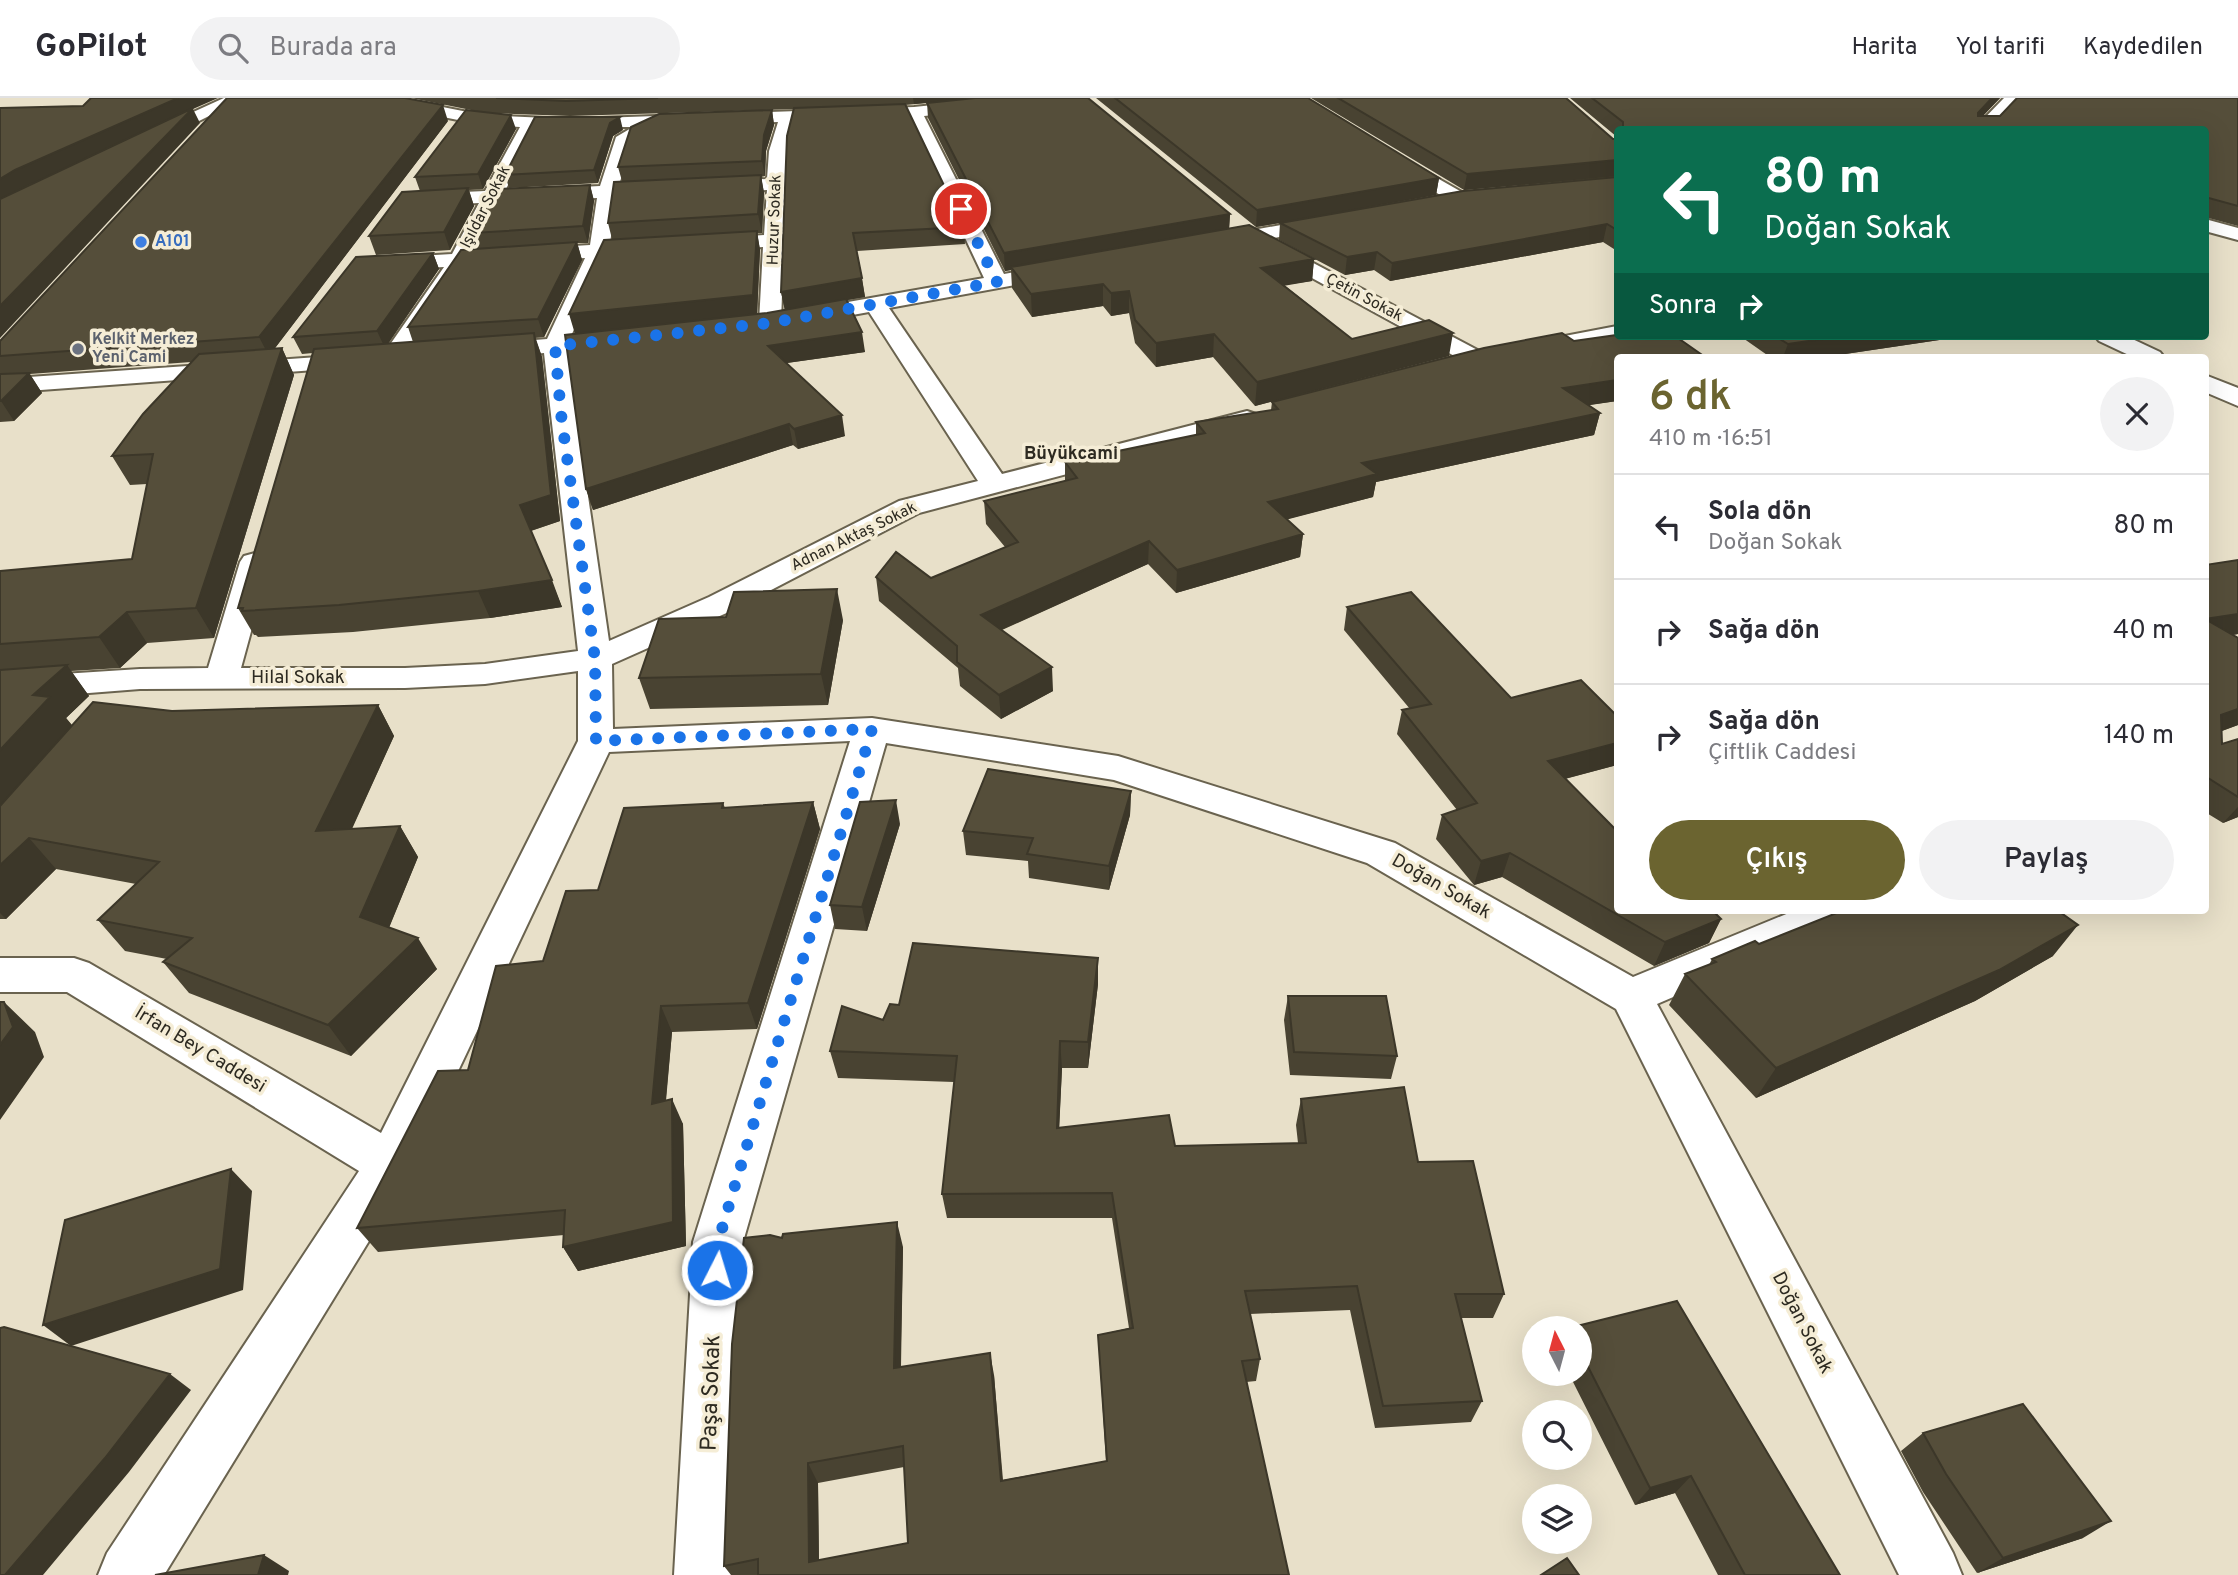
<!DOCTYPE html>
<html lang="tr">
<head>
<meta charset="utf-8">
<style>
  :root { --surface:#fff; --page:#f2f2f3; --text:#2b2b33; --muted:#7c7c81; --line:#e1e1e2; --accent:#6b6430 }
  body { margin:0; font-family:Overpass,sans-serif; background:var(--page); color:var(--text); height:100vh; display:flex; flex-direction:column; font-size:26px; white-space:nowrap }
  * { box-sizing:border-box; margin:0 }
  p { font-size:23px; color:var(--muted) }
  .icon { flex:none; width:38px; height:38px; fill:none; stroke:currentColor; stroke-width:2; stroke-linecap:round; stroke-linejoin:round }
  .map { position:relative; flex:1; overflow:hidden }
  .side { position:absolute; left:1614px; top:256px; width:595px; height:560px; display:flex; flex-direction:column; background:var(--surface); border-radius:7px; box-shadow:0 7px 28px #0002 }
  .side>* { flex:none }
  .hud { position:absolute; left:1614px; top:28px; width:595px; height:214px; border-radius:7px; box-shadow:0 7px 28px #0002; background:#0b6e4f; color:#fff; overflow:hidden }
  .needle { width:46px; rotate:354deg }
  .controls { position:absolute; left:1522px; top:1218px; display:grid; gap:14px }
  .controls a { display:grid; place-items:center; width:70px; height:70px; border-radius:50%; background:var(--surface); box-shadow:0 7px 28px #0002; font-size:35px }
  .pin { position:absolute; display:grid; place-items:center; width:60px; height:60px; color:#fff; margin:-30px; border:4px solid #fff; border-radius:50%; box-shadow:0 2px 7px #0007 }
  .me { position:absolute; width:77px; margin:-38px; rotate:5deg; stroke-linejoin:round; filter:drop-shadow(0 0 5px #0008) }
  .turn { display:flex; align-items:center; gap:24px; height:147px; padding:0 35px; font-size:32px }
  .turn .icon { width:91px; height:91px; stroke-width:2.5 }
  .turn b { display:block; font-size:49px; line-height:60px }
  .then { display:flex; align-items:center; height:66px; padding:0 35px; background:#0003; gap:14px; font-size:26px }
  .round { display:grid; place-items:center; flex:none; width:74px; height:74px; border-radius:37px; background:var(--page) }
  .headline { display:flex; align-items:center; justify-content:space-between; height:119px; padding:0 35px }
  h1 { font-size:42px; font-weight:600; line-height:52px; color:var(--accent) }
  .primary-button { display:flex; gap:14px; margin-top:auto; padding:14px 35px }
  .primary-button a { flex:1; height:80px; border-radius:42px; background:var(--accent); color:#fff; font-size:28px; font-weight:600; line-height:80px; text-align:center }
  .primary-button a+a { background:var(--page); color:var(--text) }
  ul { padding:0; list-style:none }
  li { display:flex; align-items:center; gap:21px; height:105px; padding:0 35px; border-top:2px solid var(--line) }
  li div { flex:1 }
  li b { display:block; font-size:26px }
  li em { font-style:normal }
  header { display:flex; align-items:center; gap:42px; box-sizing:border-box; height:98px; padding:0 35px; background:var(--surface); border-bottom:2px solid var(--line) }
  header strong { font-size:33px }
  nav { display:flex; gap:38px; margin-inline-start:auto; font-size:24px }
  .search { width:490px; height:63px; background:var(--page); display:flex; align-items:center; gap:18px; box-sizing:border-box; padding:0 24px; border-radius:38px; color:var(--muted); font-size:26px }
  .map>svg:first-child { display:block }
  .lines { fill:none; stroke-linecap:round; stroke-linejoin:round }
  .minor-casing { stroke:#6a634f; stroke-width:4 }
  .minor { fill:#fff; fill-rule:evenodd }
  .wall { fill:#494332; fill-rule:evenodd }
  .shaded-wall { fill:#3c3729 }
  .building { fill:#554e3a; stroke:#3c3729; stroke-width:2; fill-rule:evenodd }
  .route { stroke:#1a73e8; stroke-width:12; stroke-dasharray:0 21.6 }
  .shop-dot { fill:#3f7fe0; stroke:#f5edd6; stroke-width:2.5 }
  .worship-dot { fill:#6b7280; stroke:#f5edd6; stroke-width:2.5 }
  .labels { text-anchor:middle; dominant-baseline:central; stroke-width:7; stroke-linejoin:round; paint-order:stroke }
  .far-street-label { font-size:16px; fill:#2d2a21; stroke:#f5edd6 }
  .far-shop-label { font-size:16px; font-weight:bold; fill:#366cbe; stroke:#f5edd6; text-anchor:start }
  .far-worship-label { font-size:16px; font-weight:bold; fill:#5b616d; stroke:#f5edd6; text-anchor:start }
  .far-neighbourhood-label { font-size:18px; font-weight:bold; fill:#2d2a21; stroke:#f5edd6 }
  .street-label { font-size:19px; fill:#2d2a21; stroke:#f5edd6 }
  .near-street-label { font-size:23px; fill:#2d2a21; stroke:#f5edd6 }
</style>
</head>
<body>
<header>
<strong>GoPilot</strong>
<div class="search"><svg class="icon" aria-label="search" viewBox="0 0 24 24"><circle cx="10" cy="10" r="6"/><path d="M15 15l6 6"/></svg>Burada ara</div>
<nav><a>Harita</a><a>Yol tarifi</a><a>Kaydedilen</a></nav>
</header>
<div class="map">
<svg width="2238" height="1477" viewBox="0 0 2238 1477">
  <rect width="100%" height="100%" fill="#e8e0c9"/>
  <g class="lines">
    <!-- minor casing -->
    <g class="minor-casing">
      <path id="minor" d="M224,0l19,1 -86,43 -6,1 -9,-5 3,-4z
        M365,0h32l86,17 87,4 344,-12 88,-9h55l-8,5 -125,13 80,158 58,-10 8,1 3,5 -3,5 -181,33 113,166 245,-63 9,3 4,5 -4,5 -337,89 -188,98 -119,53 1,65 259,-11 246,38 277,87 238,134 163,-67h60l-6,11 -193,83 296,549 9,22h-63l-283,-566 -249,-146 -253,-83 -228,-37 -143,499 -7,333h-62l19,-333 157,-501 -241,11 -202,427 -243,396h-66l9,-22 252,-382 -292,-179h-67v-34h74l15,5 292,170 197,-392v-70l-93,13 -80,4 -265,1 -140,11v-22l140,-9 68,-1 32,-106 4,-6 11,-3 11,3 4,6 -29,106h164l80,-4 93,-13 -34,-298 -56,5 -8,-2 -4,-5 4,-5 8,-2 59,-5 38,-81 -119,7 -66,99 -8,2 -8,-2 -4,-5 64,-92 -59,3 -7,-2 -4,-4 4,-4 7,-2 67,-4 27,-51 -58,3 -10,-6 10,-6 64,-3 35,-64 -37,-2 -110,-22zM908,19l76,161 -187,33 -8,2 -3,5 3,5 8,2 72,-13 109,169 -79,20 -190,96 -100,44 -42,-290 60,-7 4,-5 -4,-5 -8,-2 -48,4 36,-79 50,-5 3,-4 -3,-4h-47l6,-47 151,-7 -3,45 -57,4 -7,2 -3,4 3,4 7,2 56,-4 -4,76 3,5h16l3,-5 6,-172 7,-30zM778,24l-9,29 -2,28 -148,6 14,-45 29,-14zM537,29h96l-17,10 -16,49 -95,5zM597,100l-7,47 -117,7 26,-50z
        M2004,0h17l-30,32h-18z
        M1393,55l74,42 3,4 -10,6 -7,-2 -66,-41 -3,-4 3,-4z
        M1331,118l7,2 3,4 -3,4 -70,13 217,115 4,5 -4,5 -8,2 -8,-2 -210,-115 -3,-4 2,-4 -44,8 -7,-2 -3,-4 3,-4 7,-2z
        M2205,121l33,9v12l-33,-9z
        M1617,228v10h10l-2,2 -102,20 -8,-2 -4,-5 4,-5 8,-2z
        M2095,238h31l34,16 4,5h-31l-34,-16z
        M361,256l8,2 4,5 -4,5 -369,27v-14z
        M2205,277l33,13v18l-33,-14z"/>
    </g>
    <!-- minor -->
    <use href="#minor" class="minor"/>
  </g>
  <!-- wall -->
  <path class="wall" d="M411,0h677l142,116 -1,14 85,31 -2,22 -28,4 68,54 97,17 -194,50 -42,-49 -57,10 -21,-24 -6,-30 -18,3 -8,-10 -71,11 -20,-29 -1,-18 -6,1 -77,-153 -1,-15 -22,2 59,122 1,17 -108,7 8,46 -19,3 19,52 -78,11 58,73 -47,13 -5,-4 -200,65 -7,-21 -11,-155 37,-95 -4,-16 14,-42 -4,-14 154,-57 2,15 -8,26 -1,25 -4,1 3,16 -2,40h-5l3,17 -3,65 28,-5 -4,-18 13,-183 -224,7 -83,-3 29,16 -33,60 -14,1 5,16 -24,44 -74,5 -7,-19 51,-45 -5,-14 66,-65z
    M1096,0h212l131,80 -3,17 -138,25 319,-43v74l-14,-9 -213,39 -16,-11 -29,5 -66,-35 1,-17 -24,4z
    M1311,0h255l47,41h4v38l-153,13z
    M1570,0h430l-17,18h17l238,-18v128l-33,-9v-87h-588v7z
    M448,23l-173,227h7l12,27 -80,263 -67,5 -27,25 -49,3 18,25 -23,22 6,7 100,-14 206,-6 16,31 -42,93 48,-3 18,31 -29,71 48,41 -86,87 -162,-63 -26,-31 4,-3 -42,-8 -27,-31 38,-36 -80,-15 -50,50h-6v-348l132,-12 15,-75 -17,1 -18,-29 79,-94 -161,12 12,19 -28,28 -14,1v-81z
    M623,32l-10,6 -15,47 -89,5 -4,-13z
    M590,87l4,16 -6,42h-11l5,17 -38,77 -9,1 7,19 18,164 -29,10 31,76 -72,11 -137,14 -95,5 -2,-2h-2l-16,-27 75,-255 -11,1 -9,-17 140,-84 6,16 -51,75 25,-2 -5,-15 70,-78 -5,-16z
    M1740,238h207l-1,3 -121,18h-55z
    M1574,243l43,16v44l-29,4 12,8 -6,22 -218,47 -3,15 -86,22 16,15 -3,23 -124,36 -28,-29 -146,66 51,61 -52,28 -41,-33 -2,-18 -79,-67 -3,-24 55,1 74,-31 -19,-23 -2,-23 81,-20v-19l131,-27v-13l75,-12 1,-8z
    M2205,467l33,69 -5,1 5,3v87l-16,6v13l16,-5v78l-15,6 -18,-11z
    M1347,509l164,91 106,18v49l-52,14 52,52 104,88 -12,24 -55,23 -152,-89 -28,8 -38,-46 6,-24 15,-5 -60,-76 5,-24 8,-1 -66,-79z
    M843,522l-15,85 -178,4 -11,-31z
    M1131,693l-1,24 -21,75 -80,-12 -1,-17 -62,-6 -3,-24z
    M813,704l7,27 -63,200 -85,3 -6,69 17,23 3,122 -108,25 -15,-24 1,-12 -186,17 -21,-24 186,-267 55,-71 125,-87 2,5z
    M900,726l-33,107 -32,-2 -5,-24z
    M1759,846l294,12 -78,45 -219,97 -87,-93 16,-31 24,-9 3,-6z
    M1098,886l-10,84h-26l-3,60 116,18 123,-3 -2,-18 5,-26 117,63 86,132 -11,24h-32l21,83 -11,21 -96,6 -25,-118 -100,4 10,45 -4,22 -10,1 43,193h-558l-7,-9 58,-328 121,9 -2,120 93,8 9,105 103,-19 -8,-126 31,-7 -17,-110h-165l-5,-24 12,-112 -116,-4 -8,-27 53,-31 16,-15zM904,1369l4,76 -89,17 -1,-77z
    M1288,898l109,60 -6,23 -101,-4 -6,-55z
    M1580,1230l260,247h-122l-43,-82 -40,12 -66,-131h11z
    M1923,1335l160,105 -106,35 -54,-81 -22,-41z"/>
  <!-- shaded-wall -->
  <path class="shaded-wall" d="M178,0h40l-25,11 7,14 -200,215v-32l190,-195 -165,76 -25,15v-23l15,-9z
    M913,0h63l-62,6z
    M1992,0h8l-29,30 7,-15z
    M443,7l5,16 -179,235 -10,-19z
    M772,12l2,15 -8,26 -1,25 -3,-15 2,-26z
    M511,17l5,14 -33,60 -5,-15z
    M620,19l3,13 -10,6 -15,47 -4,-13 16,-47z
    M1617,62v16l-153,14 3,-16z
    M761,77l3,18 -2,40 -4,-19z
    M1439,80l-3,17 -180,32 1,-17z
    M590,87l4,16 -6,42 -5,-17z
    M468,90l6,18 -24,44 -6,-18z
    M1230,116l-1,17 -218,36v3l-6,1 -1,-18z
    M1607,126l-4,18 -213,39 2,-18z
    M757,133l3,19 -3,65 -182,19 -6,-20z
    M577,144l5,18 -38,77 -6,-18z
    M1377,154l-3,18 -29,5 2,-18z
    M433,155l6,16 -54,79 -8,-17z
    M1314,161l-2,22 -52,9 1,-22z
    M862,180l3,19 -80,14 -4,-19z
    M1103,186v22l-71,11 -1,-23z
    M1129,193v22l-18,3v-23z
    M862,234l3,20 -93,13 -4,-19z
    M534,235l8,24 18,164 -30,10 -10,-26z
    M1453,235l-4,23 -194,50 2,-24z
    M1214,236l-1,23 -57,10v-24z
    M1843,238h104l-1,3 -121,18h-42l5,-13z
    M282,250l12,27 -80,263 -18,-30z
    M29,275l13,20 -28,28 -13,-20z
    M1617,282v21l-60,9 6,-22z
    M1600,315l-6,22 -218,47 -3,15 -107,28 2,-23 94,-39z
    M842,317l3,21 -47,13 -4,-20z
    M789,326l4,21 -200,65 -7,-21z
    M1303,436l-3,23 -124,36 1,-23z
    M1149,443l-1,23 -165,74 -2,-23z
    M552,482l10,27 -72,11 -12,-27z
    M837,491l6,31 -15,85 -7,-31z
    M127,514l20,31 -27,25 -21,-31z
    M2238,516v20l-33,5v-20z
    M67,567l22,31 -23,22 8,10 -74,82v-60l33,-55z
    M1052,569l1,24 -52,28 -2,-24z
    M378,607l16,31 -58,127 -20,-32z
    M2238,611v16l-33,12 16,-22z
    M1617,645v22l-76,20 7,-24z
    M1131,693l-1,24 -21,75v-24z
    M896,702l4,24 -33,107 -5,-24z
    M813,704l7,27 -63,200 -9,-26z
    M2238,709v10l-15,6z
    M400,728l18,31 -38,92 -20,-32z
    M29,740l27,31 -50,50 -6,-6v-48z
    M1510,755l-8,24 -28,8 7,-24z
    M1721,821l-12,24 -55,23 11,-24z
    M2078,827l-25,31 -78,45 -219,97 20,-30z
    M418,840l19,31 -86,87 -23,-31z
    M1098,860v26l-10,84v-26z
    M4,904l31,30 9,25 -44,63v-75z
    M661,908l11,26 -9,97 -11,-25z
    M1060,943l2,27 -4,86 -1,-26z
    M672,1001l11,25 3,122 -108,25 -15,-24z
    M231,1071l21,22 -9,99 -172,56 -28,-21z
    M897,1124l6,25 -3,143 -6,-22z
    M990,1255l4,22 10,125 -3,-19z
    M170,1276l21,16 -62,82 -86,103h-38z
    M808,1365l10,20 1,92 -10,-13z
    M1691,1378l-16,17 -40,12 15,-17z
    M2111,1423l-28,17 -106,35 26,-15z
    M264,1457l25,16 -1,4h-30z"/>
  <!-- building -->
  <path class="building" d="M91,0h87l-163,72 -15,9v-71l83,-2z
    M227,0h178l38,7 -184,232 -259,19v-15z
    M496,0h162l-92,3z
    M975,0h113l142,116 -226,39 -77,-150z
    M1115,0h193l131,80 -182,32z
    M1338,0h228l47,41h4v21l-150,14z
    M1592,0h400l-14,15v3h22l17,-18h221v108l-33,-9v-67h-582v-8z
    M905,6l59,123 -111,6 9,45 -81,14 6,-156 7,-28z
    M193,10l-193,198v-107z
    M466,12l45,5 -33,59 -63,3z
    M772,12l-8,25 -2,26 -144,6 13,-40 28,-13z
    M535,19h85l-10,6 -16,47 -89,5z
    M761,77l-3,39 -150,9 6,-41z
    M1617,79v53l-10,-6 -215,39 -15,-11 -30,5 -67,-34 183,-32z
    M590,87l-7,41 -110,7 23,-44z
    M468,90l-24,44 -75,4 33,-44z
    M1249,127l65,34 -53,9 91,71 77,-19 24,13 -196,49 -43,-48 -58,9 -21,-23 -6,-29 -18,2 -8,-9 -72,10 -20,-27z
    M757,133l-4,64 -184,19 35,-74z
    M577,144l-39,77 -130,8 53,-77z
    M433,155l-56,78 -84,6 63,-80z
    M846,201l16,33 -94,14 74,69 -48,14 -5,-5 -203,65 -21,-154 202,-22z
    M534,235l17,162 -31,10 32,75 -74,11 -139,14 -97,6 1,-3h-5l76,-259z
    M1562,235l12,8 43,-6v1h58l30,21h-88v23l-54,8 37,25 -238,50 15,11 -109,28 35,32 -126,36 -28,-29 -168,74 71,52 -53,28 -42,-33v-16l-81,-69 20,-25 35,26 87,-36 -34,-41 93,-23 -12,-16 140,-29 -9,-11 82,-13 -6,-7 212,-54z
    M1775,238h68l-55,8z
    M282,250l-86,260 -69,4 -28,25 -99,7v-73l132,-12 21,-105 -41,2 31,-42 56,-60z
    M29,275l-28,28h-1v-27z
    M2238,462v54l-33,5v-54z
    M837,491l-16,85 -182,4 20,-59 67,-2 8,-25z
    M1411,494l100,106 70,-18 36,36v27l-69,18 69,70v79h95l9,9 -56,23 -155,-89 -29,8 -39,-46 35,-12 -75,-93 29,-6 -84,-97z
    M2205,521l33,19v71l-17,6 1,29 16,-5v58l-33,-21z
    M67,567l-34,30 17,2 -50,53v-80z
    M93,604l79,9 206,-6 -62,126 84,-5 -40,91 58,21 -90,87 -165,-63 29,-24 -94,-18 61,-58 -130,-24 -29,27v-59z
    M988,671l143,22 -22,75 -82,-12 6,-16 -70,-7z
    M896,702l-34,107 -32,-2 30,-103z
    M813,704l-65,201 -87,3 -9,98 20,-5 1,123 -110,25 2,-37 -208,18 81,-157 30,-1 28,-104 47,-5 23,-70 32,-1 26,-82 99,-5 -1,5z
    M1844,812h213l21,15 -79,45 -223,98 -91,-94 31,-12 -4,-3 43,-18 4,3z
    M913,845l185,15 -10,84 -28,-1 -3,87 112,-13 6,31 131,-3 -5,-44 103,-12 14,75 55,-1 31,133h-49l27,107 -99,5 -26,-120 -112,5 15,68 -18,2 47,214h-531v-16l-34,7 8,-222 12,-106 26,-3 12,3 1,-4 114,-12 -3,146 96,-15 11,128 106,-20 -9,-126 35,-7 -21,-135 -170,1 15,-138 -127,-5 12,-45 41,14 7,-16 9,1zM903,1348l5,97 -99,19 -1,-99z
    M1288,898h98l11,60 -103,-4z
    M0,904h4l9,25 -13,18z
    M231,1071l-11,100 -177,56 22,-105z
    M1677,1203l163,274h-95l-54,-99 -41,12 -70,-137v-23h-11z
    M4,1229l166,47 -65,84 -100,117h-5v-247z
    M2023,1306l88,117 -108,37 -57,-84 -23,-41z
    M264,1457l-6,20h-103z
    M1567,1460l12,17h-38z"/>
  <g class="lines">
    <!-- route -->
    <path class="route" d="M717,1172l1,-28 154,-513 -276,12 -1,-82 -34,-245 -6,-68 215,-23 227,-41 -36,-73"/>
  </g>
  <!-- markers -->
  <circle class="shop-dot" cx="141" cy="144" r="7"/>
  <circle class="worship-dot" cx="78" cy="251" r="7"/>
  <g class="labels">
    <!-- far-street labels -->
    <g class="far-street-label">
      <text transform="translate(486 109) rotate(-63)">Işıldar Sokak</text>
      <text transform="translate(775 122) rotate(-88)">Huzur Sokak</text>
      <text transform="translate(1364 200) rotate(28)">Çetin Sokak</text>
      <text transform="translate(854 439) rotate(-26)">Adnan Aktaş Sokak</text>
    </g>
    <!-- far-shop labels -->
    <g class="far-shop-label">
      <text x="155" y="144">A101</text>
    </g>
    <!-- far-worship labels -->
    <g class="far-worship-label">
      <text x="92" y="242">Kelkit Merkez<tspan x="92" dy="18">Yeni Cami</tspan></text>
    </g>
    <!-- far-neighbourhood labels -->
    <g class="far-neighbourhood-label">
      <text x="1071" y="356">Büyükcami</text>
    </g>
    <!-- street labels -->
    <g class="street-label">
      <text x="298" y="580">Hilal Sokak</text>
      <text transform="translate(1441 789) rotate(30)">Doğan Sokak</text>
      <text transform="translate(200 952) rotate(31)">İrfan Bey Caddesi</text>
      <text transform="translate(1802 1225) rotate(63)">Doğan Sokak</text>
    </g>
    <!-- near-street labels -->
    <g class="near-street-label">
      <text transform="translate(712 1295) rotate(-88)">Paşa Sokak</text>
    </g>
  </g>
</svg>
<div class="controls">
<a><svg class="needle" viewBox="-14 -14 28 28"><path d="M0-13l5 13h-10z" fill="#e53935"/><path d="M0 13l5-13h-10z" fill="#7c7c81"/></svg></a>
<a><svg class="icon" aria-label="search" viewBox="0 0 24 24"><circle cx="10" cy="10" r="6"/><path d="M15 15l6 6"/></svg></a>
<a><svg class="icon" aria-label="layers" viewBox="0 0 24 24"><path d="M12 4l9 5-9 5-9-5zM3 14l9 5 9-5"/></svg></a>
</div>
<div class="pin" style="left:961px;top:111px;background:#d93025"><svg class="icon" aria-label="arrive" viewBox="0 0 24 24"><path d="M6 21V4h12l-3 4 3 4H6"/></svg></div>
<svg class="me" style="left:717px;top:1172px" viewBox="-20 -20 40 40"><circle r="17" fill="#1a73e8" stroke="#fff" stroke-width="3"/><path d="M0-11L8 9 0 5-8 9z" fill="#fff"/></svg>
<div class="hud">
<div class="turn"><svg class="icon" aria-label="left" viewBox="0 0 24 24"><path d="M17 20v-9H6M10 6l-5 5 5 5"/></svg><div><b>80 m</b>Doğan Sokak</div></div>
<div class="then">Sonra<svg class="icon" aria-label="right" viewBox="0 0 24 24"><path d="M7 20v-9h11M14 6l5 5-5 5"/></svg></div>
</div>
<section class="side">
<div class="headline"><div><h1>6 dk</h1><p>410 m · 16:51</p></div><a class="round"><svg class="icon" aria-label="close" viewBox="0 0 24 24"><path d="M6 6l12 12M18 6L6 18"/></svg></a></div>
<ul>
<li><svg class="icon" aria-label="left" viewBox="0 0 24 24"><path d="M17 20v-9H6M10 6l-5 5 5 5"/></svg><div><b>Sola dön</b><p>Doğan Sokak</p></div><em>80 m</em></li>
<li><svg class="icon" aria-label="right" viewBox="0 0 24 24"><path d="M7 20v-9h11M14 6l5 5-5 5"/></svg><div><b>Sağa dön</b></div><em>40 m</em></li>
<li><svg class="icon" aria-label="right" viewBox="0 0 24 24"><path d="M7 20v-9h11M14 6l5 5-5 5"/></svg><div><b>Sağa dön</b><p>Çiftlik Caddesi</p></div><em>140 m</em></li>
</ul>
<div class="primary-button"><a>Çıkış</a><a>Paylaş</a></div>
</section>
</div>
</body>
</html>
